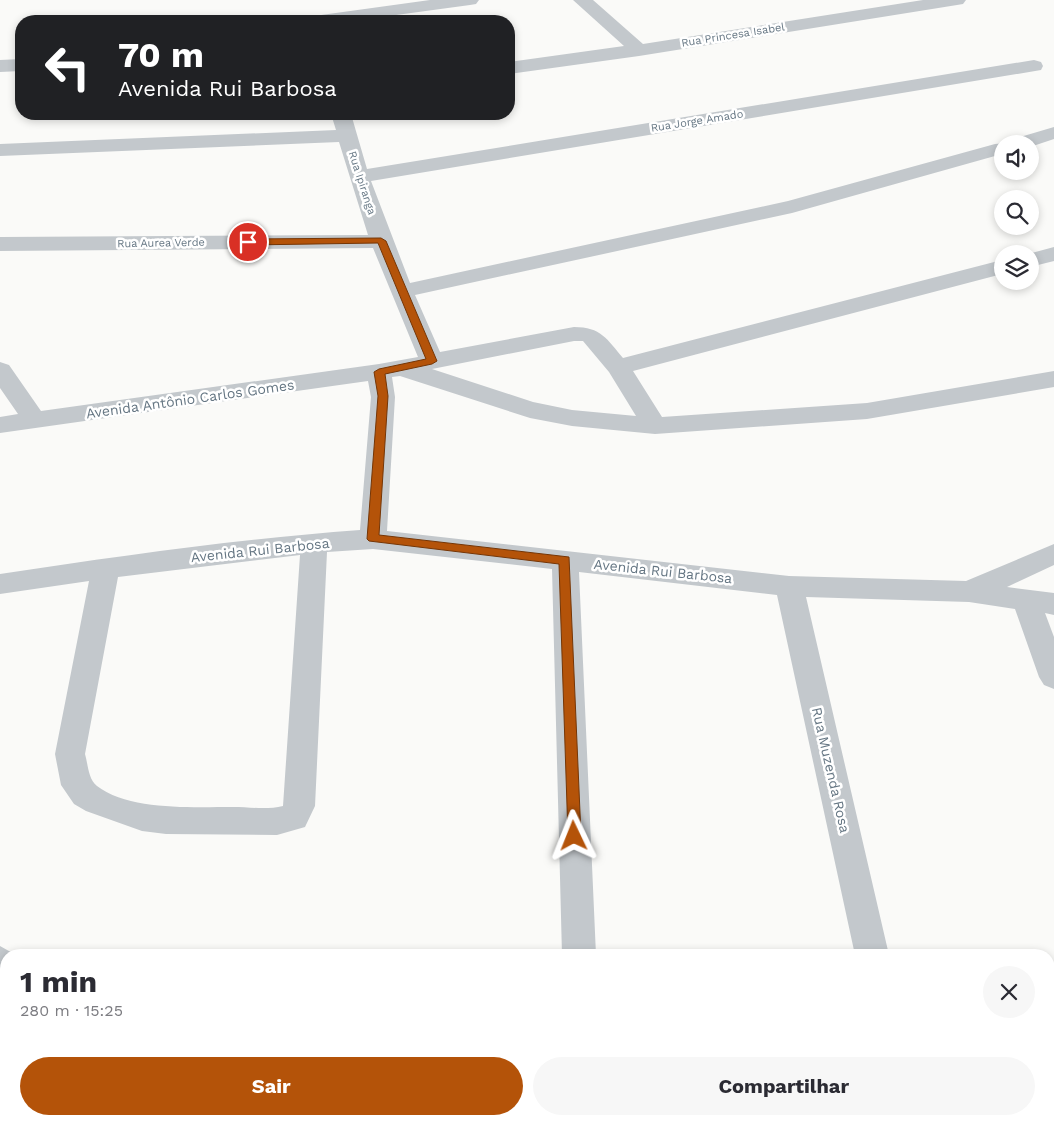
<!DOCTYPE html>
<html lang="pt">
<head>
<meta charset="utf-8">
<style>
  :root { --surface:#fff; --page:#f7f7f7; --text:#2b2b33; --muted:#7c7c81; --accent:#b45309 }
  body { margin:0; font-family:"Work Sans",sans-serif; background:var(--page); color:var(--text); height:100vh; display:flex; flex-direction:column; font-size:19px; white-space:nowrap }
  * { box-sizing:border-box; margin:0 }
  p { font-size:16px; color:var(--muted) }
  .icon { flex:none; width:28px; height:28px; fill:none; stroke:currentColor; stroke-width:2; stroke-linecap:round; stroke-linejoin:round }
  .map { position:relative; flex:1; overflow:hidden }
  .drawer { position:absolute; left:0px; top:949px; width:1055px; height:176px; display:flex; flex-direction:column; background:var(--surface); border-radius:20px 20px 0 0; box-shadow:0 2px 8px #0003 }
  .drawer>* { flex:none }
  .top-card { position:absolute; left:15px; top:15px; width:500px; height:105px; border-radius:20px; box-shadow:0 2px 8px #0003; background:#202124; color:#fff; overflow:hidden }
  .controls { position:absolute; left:994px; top:135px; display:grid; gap:10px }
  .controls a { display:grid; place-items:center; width:45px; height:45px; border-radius:50%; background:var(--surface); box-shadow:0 2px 8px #0003; font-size:25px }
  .pin { position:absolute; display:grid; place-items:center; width:42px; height:42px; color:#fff; margin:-21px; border:2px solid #fff; border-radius:50%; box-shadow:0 1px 5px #0007 }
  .me { position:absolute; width:55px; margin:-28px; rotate:358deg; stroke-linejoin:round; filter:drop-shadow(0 0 4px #0008) }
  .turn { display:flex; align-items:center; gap:18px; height:105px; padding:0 20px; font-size:22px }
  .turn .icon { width:65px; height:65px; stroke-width:2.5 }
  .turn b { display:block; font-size:35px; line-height:42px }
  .round { display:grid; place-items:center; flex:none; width:52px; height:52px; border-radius:26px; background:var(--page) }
  .overview { display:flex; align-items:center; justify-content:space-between; height:85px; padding:0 20px }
  h1 { font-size:30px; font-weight:700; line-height:38px }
  .button { display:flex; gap:10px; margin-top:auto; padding:10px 20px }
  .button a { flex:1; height:58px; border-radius:30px; background:var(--accent); color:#fff; font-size:20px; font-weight:700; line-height:58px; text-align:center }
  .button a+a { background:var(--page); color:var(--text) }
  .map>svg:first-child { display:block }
  .green { fill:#dadfd7 }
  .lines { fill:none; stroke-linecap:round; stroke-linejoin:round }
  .minor { fill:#c3c8cc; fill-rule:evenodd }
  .route { fill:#b45309; stroke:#753606 }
  .labels { text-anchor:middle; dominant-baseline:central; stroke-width:5; stroke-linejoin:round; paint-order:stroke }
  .far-street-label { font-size:11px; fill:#657683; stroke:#fff }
  .street-label { font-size:14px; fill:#657683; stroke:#fff }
</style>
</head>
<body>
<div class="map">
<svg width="1054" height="1124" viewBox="0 0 1054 1124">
  <rect width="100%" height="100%" fill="#fafaf8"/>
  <!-- green -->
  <path class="green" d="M0,1042l6,5v72h556l-2,5h-560z"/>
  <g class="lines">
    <!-- minor -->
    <path class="minor" d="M430,0h49l-3,4 -6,1 -118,16h-47l3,-4 6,-1z
      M573,0h20l50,44 280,-44h43l-3,4 -6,1 -318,51 -130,18v-12l115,-16z
      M21,59v12l-21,1v-12z
      M1034,60l7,2 2,4 -2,4 -670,111 39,102 378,-82 207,-57 12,-1 3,-3 44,-13v12l-24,8v-3h-28v10l-210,59 -377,82 25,57 134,-25c27,0 33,12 49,31l379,-98v14l-369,97 29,46 205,-14 187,-32v16l-187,32 -212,15 -83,-8 -42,-8 -130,-42 -8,1 3,20 -8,134 402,45 177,5 88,-37v21l-47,22 47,6v22l-9,-2 9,24v52l-10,-4 -5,-8 -24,-68 -46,-7 -163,-5 83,358h-34l-78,-360 -198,-23 17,383h-34l-10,-386 -179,-20 -46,3 -12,254 -10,21 -28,8 -111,-1 -24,-3 -56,-20 -12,-7 -13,-19 -6,-31 34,-173 -89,13v-20c120,-18 239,-35 360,-44l11,-133 -3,-16 -368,52v-16l18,-3 -18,-26v-26l9,3 32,46 338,-47 39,-7 -45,-109 -373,3v-14l368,-2 -29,-93 -339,14v-12l336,-14 -5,-16h20l16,55zM574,341h9l26,31 27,44 -64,-6 -39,-8 -101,-33zM300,555l-17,251c-16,4 -34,1 -50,1 -39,0 -104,4 -136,-21 -9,-7 -9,-22 -12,-32l33,-177z
      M1054,247v14l-24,6 -2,-13z
      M0,946l16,9h-10v29l-6,-2z
      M890,1119h37l2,5h-38z"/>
  </g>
  <!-- route -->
  <path class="route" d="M381,238l5,3 51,120 -5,3 -47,10 3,22 -9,139 190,22 12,279 -2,5h-9l-2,-5 -9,-272 -190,-23 -2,-2 11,-143 -4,-24 5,-3 47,-10 -48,-116 -130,2 -5,-3 5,-3z"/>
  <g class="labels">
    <!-- far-street labels -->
    <g class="far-street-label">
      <text transform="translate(733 35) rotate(-9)">Rua Princesa Isabel</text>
      <text transform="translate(697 121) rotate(-9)">Rua Jorge Amado</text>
      <text transform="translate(362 183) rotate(72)">Rua Ipiranga</text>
      <text transform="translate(161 243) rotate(-1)">Rua Aurea Verde</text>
    </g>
    <!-- street labels -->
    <g class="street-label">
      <text transform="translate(190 399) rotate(-8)">Avenida Antônio Carlos Gomes</text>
      <text transform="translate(260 550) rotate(-6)">Avenida Rui Barbosa</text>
      <text transform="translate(663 571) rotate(6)">Avenida Rui Barbosa</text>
      <text transform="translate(831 770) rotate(77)">Rua Muzenda Rosa</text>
    </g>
  </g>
</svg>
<div class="controls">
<a><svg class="icon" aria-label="sound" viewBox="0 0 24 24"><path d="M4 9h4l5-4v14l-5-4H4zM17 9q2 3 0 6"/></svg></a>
<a><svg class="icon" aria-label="search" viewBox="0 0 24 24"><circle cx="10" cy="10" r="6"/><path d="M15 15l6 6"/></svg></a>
<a><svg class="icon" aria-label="layers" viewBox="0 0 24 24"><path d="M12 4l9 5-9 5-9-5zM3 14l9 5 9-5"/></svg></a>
</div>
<div class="pin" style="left:248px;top:242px;background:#d93025"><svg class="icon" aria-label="arrive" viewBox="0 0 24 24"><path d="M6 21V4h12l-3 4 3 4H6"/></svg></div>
<svg class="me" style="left:574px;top:836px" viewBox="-20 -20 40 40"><path d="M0-17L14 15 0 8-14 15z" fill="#b45309" stroke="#fff" stroke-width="4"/></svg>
<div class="top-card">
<div class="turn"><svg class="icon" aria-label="left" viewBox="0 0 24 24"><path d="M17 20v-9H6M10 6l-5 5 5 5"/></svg><div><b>70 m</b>Avenida Rui Barbosa</div></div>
</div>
<section class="drawer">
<div class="overview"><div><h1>1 min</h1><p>280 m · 15:25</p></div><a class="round"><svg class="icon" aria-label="close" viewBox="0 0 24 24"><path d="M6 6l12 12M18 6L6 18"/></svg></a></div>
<div class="button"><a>Sair</a><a>Compartilhar</a></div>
</section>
</div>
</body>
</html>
